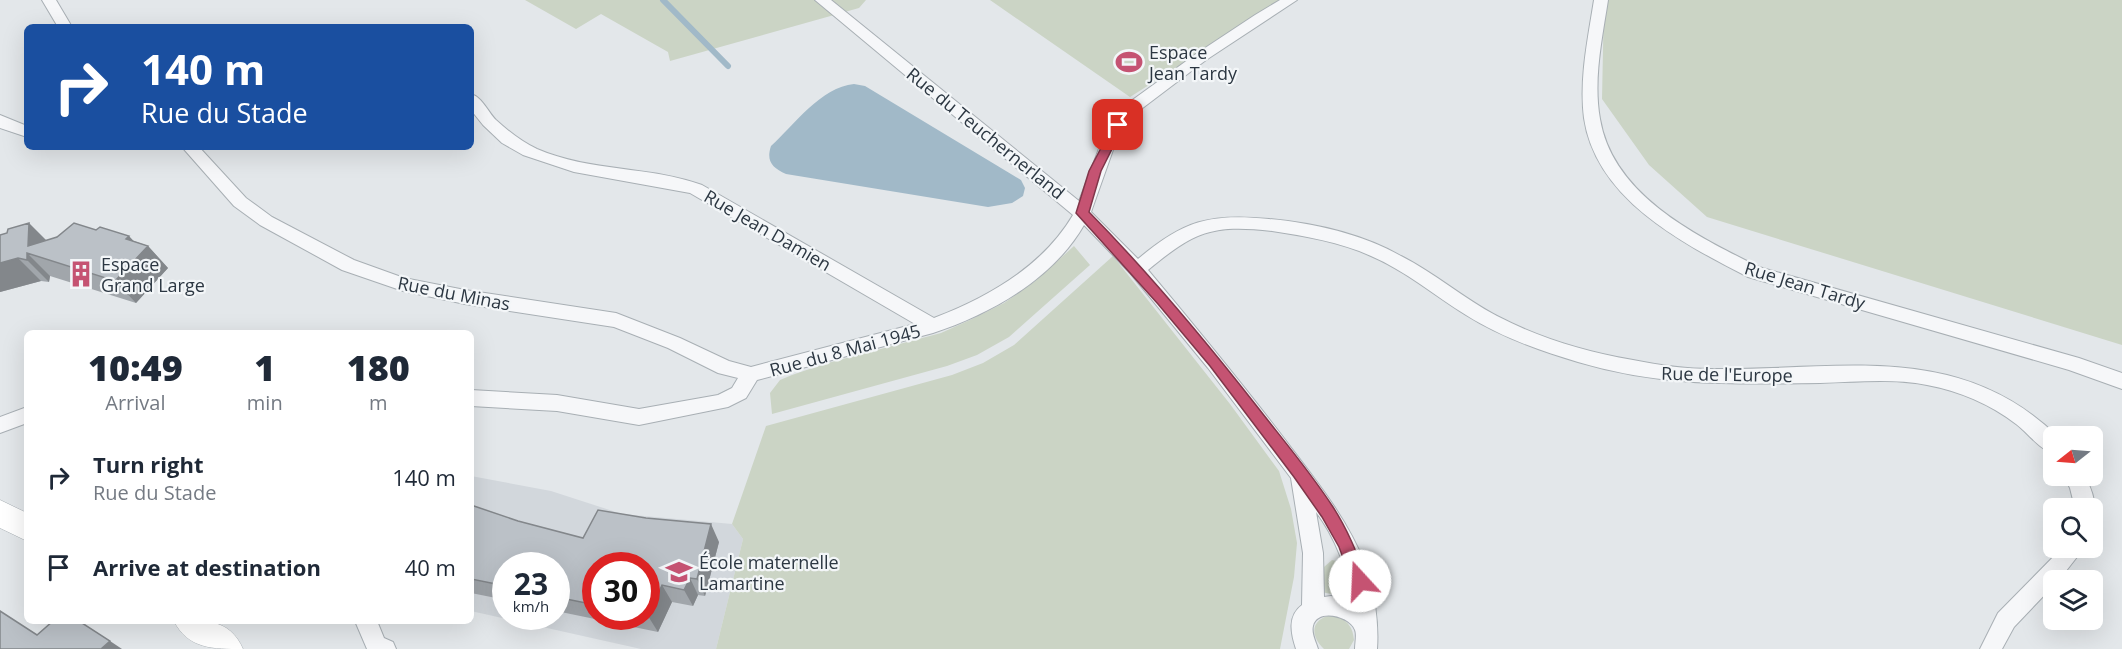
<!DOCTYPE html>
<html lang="en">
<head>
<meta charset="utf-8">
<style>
  :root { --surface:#fff; --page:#f2f2f3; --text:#1f2937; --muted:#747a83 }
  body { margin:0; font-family:"Open Sans",sans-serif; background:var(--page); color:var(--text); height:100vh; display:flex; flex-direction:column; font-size:22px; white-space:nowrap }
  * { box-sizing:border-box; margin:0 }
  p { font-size:20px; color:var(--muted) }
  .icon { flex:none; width:33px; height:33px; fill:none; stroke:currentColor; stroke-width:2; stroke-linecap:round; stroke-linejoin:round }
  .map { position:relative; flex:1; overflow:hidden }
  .details { position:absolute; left:24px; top:330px; width:450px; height:294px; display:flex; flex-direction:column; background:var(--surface); border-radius:9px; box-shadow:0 6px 24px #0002 }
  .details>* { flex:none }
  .top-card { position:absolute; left:24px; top:24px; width:450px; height:126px; border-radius:9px; box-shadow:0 6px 24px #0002; background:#1a4fa0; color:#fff; overflow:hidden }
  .needle { width:39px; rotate:253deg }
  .fabs { position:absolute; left:2043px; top:426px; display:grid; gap:12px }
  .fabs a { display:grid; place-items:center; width:60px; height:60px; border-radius:9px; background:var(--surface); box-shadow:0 6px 24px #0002; font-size:30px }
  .speed { position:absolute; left:492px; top:552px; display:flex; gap:12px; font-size:30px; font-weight:700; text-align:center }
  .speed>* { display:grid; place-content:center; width:78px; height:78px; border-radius:50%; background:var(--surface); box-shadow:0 6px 24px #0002; line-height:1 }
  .speed small { font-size:15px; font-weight:400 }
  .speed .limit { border:9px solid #d22; background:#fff; color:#111 }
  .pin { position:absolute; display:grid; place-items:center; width:51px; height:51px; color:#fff; margin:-26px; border-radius:12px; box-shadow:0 3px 9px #0006 }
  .me { position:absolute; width:66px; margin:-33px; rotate:340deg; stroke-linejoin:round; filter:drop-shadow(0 0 4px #0008) }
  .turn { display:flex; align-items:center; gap:21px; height:126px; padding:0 18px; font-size:27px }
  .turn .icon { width:78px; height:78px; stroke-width:2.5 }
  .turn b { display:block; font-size:42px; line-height:51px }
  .eta { display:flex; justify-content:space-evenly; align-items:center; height:102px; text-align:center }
  .eta b { font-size:36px; font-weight:800; line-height:42px }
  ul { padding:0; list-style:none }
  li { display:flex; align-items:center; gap:18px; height:90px; padding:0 18px }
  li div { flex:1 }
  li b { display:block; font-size:22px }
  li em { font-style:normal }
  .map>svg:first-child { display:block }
  .built { fill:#d2d7dc; fill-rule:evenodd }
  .green { fill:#cbd4c5 }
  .water { fill:#a1b9c8 }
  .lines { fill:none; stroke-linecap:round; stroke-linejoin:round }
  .stream { stroke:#a1b9c8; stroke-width:6 }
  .minor-casing { stroke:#a8afb4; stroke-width:2 }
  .secondary-casing { stroke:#a8afb4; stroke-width:1 }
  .minor { fill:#f6f7f9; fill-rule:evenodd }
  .secondary { fill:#fff; fill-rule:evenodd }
  .wall { fill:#a1a6ab; fill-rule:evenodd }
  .shaded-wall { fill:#83878b }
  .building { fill:#bbc1c7; stroke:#83878b; stroke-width:1.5 }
  .route { fill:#c55372; stroke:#80364a; stroke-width:1.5 }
  .labels { text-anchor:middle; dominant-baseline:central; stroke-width:4.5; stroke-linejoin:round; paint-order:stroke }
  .poi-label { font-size:18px; fill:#2c3742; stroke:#f3f6f8; text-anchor:start }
  .street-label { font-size:18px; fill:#2c3742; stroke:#f3f6f8 }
</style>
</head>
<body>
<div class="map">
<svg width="2122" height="649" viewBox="0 0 2122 649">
  <rect width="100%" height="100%" fill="#e3e7ea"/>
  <!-- built -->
  <path class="built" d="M471,476l80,15 71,23 110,10 11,15 -27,110h-75l-170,-38zM506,566h50v50h-50zM596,566h50v50h-50z"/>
  <!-- green -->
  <path class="green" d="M525,0h341l-7,8 -189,53 -2,-9 -67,-38 -25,15z
    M990,0h293l-153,97z
    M1604,0h518v345l-415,-128 -58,-52 -47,-66z
    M1074,246l16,19 -81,72 -32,18 -30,11 -175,48 -2,-21 10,-13 12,-5 32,-11 117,-31 31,-14 32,-16 30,-21z
    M1113,256l117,148 49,67 12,38 6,34 -3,34 -14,72h-564l27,-110 -11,-15 34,-98 186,-51 31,-12 31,-18z
    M1332,560l8,2 12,36 -31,-6 3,-25z
    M1328,616c15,0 25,8 26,24l-5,9h-25c-13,-12 -14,-28 4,-33z"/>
  <!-- water -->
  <path class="water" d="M854,84l11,2 156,94 4,8 -2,8 -11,7 -24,4 -202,-33c-14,-6 -20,-13 -15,-28 23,-21 50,-59 83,-62z"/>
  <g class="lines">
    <!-- stream -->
    <path class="stream" d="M663,0l65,66"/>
    <!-- minor casing -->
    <g class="minor-casing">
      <path id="minor" d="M42,0h14l16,27h-14z
        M815,0h16l248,201 24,-63 9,-16 19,-21 65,-47 59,-39 25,-15h17l-91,60 -70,53 -13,16 -10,21 -22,62 47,47c45,-38 71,-46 131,-40 44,4 93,15 132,37 34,17 63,43 96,60 42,22 89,36 136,44 25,5 52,9 78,9 126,2 246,-30 346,67h-3v18c-15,-5 -26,-21 -38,-30 -26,-20 -57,-33 -89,-39 -34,-7 -72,-3 -107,-2 -86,1 -158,4 -242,-21 -38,-11 -77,-25 -112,-47 -31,-19 -60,-44 -95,-59 -31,-14 -66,-20 -99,-25 -61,-7 -78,1 -124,39 46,55 91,110 135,167 30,40 63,79 82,127 9,25 14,59 12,85h-22c0,-6 2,-14 0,-19 -5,-14 -38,-22 -42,-4 -2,7 3,16 5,23h-22c-5,-15 -9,-33 6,-44l1,-52 -12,-75 -83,-110 -77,-94 -47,-49c-31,54 -93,89 -151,108l-176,47 -11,18 -18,9 -89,18 -82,-14 -86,-5v-16l86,5 82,14 79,-14 14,-7 6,-10 -20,-5 -50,-25 -54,-21 -149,-23 -62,-13 -61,-21 -82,-45 -26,-19 -52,-59h17l47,51 26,19 82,43 50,18 61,12 151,23 64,25 49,23 22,6 164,-43 -225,-131 -116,-21 -51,-17 -21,-12 -19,-18 -12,-15v-16c11,3 17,18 25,26 12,11 26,22 41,29 53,23 113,17 165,36l232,133c55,-21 109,-52 139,-103zM1316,512c19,25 32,58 35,89l-20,-5 -7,1 -1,-44z
        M1594,0h14c-6,39 -15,80 -8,119 13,77 97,117 159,148l320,91 43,15v16l-53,-19 -321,-93c-66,-34 -152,-78 -164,-159 -5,-39 4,-80 10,-118z
        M0,115l27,11v11l-27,-9z
        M27,407v16l-27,10v-16z
        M2064,476h20c6,9 14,27 8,38v-6h-17l-5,-20z
        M2062,548h22l-25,32h-5v5l-40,42 -12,22h-22l18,-36z
        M355,621h22l7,17 9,4 3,7h-29z"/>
    </g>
    <!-- secondary casing -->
    <g class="secondary-casing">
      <path id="secondary" d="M0,500l27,13v28l-27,-13z
        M174,621c29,0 55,-4 69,28 -30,0 -55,0 -69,-28z"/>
    </g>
    <!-- minor -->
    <use href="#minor" class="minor"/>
    <!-- secondary -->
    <use href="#secondary" class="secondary"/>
  </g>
  <!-- wall -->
  <path class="wall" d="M0,235l46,5 88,1 14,5 20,22 -32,35 -86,-27 -1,6 -8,-1 -41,11z
    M471,505l47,16 65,17 136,4 -14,54 -7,-1 -5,11 -21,-4 -14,30 -102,-21v-45h-50v34l-35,-7zM596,566h50v50h-50z"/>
  <!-- shaded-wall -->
  <path class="shaded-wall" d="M29,223l23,23h-24z
    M129,236l14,15 5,-5 20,22 -32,35 -21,-22 11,-42z
    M27,253l23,23 -1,6 -22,-22z
    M18,258l23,23 -41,11v-29z
    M711,524l8,18 -14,54 -8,-17z
    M690,578l8,17 -5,11 -9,-16z
    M662,585l10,17 -14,30 -10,-16z
    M110,641l12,8h-21z"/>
  <!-- building -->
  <path class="building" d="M29,223l-1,23 29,-9 17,-14 22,7 4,-3 29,9 -3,3 22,7 -33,35 -88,-28v7l-9,-2 -18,5v-28l7,-2 1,-4z
    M471,505l47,16 65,17 15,-28 48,8 65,6 -14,55 -7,-1 -6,12 -22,-5 -14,31 -2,-1v-49h-50v39l-40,-8v-31h-50v20l-35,-7z
    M0,611l37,24 16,-14h26l31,20 -9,8h-101z"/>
  <!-- route -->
  <path class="route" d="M1118,121l6,4 -23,46 -12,41c61,62 116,128 170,197 25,32 52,64 74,98 15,23 25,49 35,74l-3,6 -5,2 -6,-2 -15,-40 -17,-30 -28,-40 -84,-111 -52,-62 -82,-91 13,-42 24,-46z"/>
  <!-- icons -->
  <defs>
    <g id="stadium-bare" transform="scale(2.07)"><path d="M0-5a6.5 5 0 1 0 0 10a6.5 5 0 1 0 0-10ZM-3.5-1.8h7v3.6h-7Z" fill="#c55372" stroke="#f3f6f8" stroke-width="2.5" paint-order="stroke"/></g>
    <g id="building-bare" transform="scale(2.07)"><path d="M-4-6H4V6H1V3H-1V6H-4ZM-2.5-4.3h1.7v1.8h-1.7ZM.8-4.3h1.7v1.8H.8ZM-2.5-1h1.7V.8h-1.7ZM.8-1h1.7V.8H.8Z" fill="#c55372" stroke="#f3f6f8" stroke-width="2.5" paint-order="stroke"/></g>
    <g id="school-bare" transform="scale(2.07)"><path d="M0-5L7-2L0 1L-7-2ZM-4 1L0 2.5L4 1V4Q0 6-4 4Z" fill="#c55372" stroke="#f3f6f8" stroke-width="2.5" paint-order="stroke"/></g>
  </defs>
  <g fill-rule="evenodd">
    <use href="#stadium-bare" x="1129" y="62"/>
    <use href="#building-bare" x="81" y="274"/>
    <use href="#school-bare" x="679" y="572"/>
  </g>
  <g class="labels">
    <!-- poi labels -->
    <g class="poi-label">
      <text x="1149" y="52">Espace<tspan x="1149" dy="21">Jean Tardy</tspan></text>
      <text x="101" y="264">Espace<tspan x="101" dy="21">Grand Large</tspan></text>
      <text x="699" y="562">École maternelle<tspan x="699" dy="21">Lamartine</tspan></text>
    </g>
    <!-- street labels -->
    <g class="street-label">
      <text transform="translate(986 133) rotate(39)">Rue du Teuchernerland</text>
      <text transform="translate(768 230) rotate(30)">Rue Jean Damien</text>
      <text transform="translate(1805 285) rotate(17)">Rue Jean Tardy</text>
      <text transform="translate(454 293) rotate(11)">Rue du Minas</text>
      <text transform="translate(845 350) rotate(-15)">Rue du 8 Mai 1945</text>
      <text transform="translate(1727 374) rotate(1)">Rue de l'Europe</text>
    </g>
  </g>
</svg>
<div class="fabs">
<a><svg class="needle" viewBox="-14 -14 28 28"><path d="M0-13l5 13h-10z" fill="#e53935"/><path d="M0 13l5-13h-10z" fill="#747a83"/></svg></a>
<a><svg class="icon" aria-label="search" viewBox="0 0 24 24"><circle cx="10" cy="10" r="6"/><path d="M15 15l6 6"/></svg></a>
<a><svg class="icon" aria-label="layers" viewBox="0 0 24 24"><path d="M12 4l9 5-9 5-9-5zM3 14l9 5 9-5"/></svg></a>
</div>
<div class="speed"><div>23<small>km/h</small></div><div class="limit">30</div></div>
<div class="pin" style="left:1118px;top:125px;background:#d93025"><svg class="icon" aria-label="arrive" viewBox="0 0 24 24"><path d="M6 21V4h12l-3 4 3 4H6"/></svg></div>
<svg class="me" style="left:1360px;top:581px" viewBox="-20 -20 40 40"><circle r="19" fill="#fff"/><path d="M0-13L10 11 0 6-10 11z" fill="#c55372"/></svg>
<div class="top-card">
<div class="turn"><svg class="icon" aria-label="right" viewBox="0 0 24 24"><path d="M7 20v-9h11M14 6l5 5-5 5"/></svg><div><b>140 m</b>Rue du Stade</div></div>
</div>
<section class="details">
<div class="eta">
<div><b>10:49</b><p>Arrival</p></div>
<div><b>1</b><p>min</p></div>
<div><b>180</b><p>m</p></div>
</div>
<ul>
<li><svg class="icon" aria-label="right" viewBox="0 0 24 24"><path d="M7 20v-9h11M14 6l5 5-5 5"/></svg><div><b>Turn right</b><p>Rue du Stade</p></div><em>140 m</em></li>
<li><svg class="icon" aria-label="arrive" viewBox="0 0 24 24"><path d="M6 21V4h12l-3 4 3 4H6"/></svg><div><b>Arrive at destination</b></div><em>40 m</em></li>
</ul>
</section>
</div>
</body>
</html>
